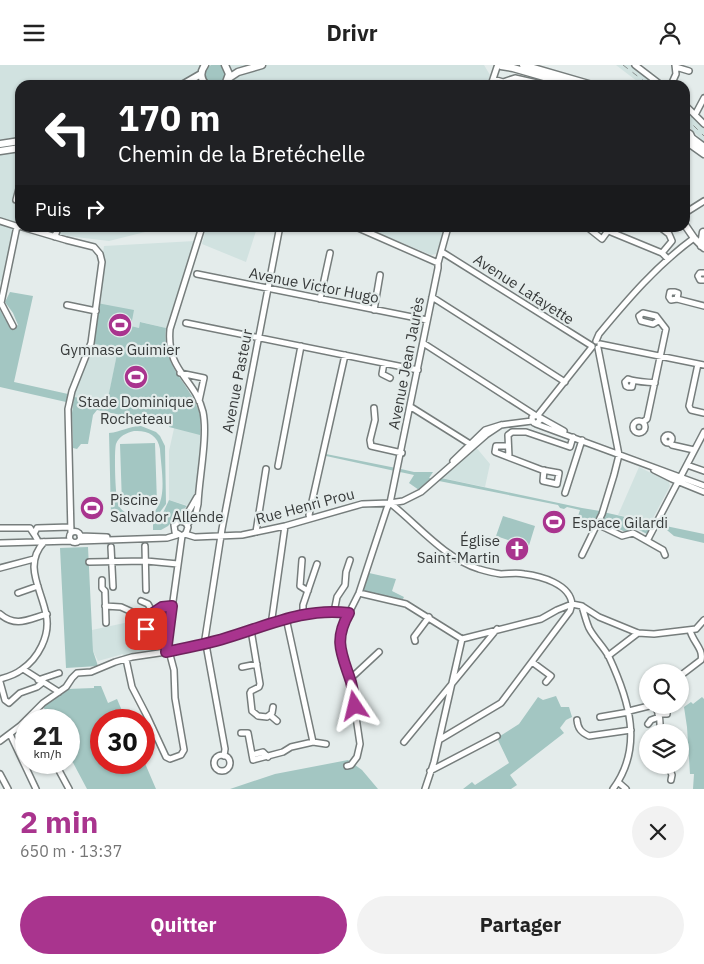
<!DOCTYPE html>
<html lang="fr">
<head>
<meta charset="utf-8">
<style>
  :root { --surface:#fff; --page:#f2f2f2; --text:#222; --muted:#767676; --accent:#a9348e }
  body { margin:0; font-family:"IBM Plex Sans",sans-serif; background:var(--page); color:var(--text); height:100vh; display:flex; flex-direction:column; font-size:19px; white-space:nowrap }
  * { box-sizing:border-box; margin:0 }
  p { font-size:16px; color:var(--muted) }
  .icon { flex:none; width:28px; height:28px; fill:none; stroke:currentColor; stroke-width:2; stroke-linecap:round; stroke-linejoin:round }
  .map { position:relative; height:724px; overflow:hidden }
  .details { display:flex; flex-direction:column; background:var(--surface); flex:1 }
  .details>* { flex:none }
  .banner { position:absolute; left:15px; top:15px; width:675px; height:152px; border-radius:15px; box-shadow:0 1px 4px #0004; background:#202124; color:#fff; overflow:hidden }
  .controls { position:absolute; left:639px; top:599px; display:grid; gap:10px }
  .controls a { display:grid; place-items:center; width:50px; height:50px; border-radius:50%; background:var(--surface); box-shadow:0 1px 4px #0004; font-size:25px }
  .speed { position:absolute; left:15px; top:644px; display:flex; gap:10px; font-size:25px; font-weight:700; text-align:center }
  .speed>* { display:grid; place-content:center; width:65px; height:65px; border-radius:50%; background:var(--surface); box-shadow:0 1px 4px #0004; line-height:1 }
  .speed small { font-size:12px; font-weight:400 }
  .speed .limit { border:8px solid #d22; background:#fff; color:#111 }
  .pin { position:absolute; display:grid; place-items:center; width:42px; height:42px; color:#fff; margin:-21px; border-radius:10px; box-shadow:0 2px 8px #0006 }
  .me { position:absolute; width:55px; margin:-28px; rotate:350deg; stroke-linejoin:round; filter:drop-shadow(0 0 4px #0008) }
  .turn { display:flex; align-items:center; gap:18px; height:105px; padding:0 20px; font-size:22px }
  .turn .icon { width:65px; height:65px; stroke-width:2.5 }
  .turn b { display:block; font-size:35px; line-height:42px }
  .then { display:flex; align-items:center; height:48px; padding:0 20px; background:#0003; gap:10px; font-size:19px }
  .round { display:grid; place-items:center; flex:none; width:52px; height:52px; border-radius:26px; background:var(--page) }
  .summary { display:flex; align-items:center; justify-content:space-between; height:85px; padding:0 20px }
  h1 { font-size:30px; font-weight:700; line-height:38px; color:var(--accent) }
  .action { display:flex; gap:10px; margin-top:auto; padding:10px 20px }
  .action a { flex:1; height:58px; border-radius:30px; background:var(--accent); color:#fff; font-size:20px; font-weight:700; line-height:58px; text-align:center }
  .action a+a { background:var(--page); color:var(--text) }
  header { display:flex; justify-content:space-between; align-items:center; height:65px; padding:0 20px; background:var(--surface); font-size:22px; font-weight:700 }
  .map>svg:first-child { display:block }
  .built { fill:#d1e2e0 }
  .green { fill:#a3c6c2; fill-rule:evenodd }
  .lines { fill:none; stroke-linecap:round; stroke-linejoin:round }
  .minor-casing { stroke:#767d7c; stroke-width:8 }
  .major-casing { stroke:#767d7c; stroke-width:9 }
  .minor { stroke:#fff; stroke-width:5 }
  .major { stroke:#fff; stroke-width:6 }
  .rail { stroke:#8a908f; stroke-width:1; stroke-dasharray:6 6; stroke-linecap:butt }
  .route-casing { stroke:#6e225c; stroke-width:12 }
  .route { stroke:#a9348e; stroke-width:9 }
  .labels { text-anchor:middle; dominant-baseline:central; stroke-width:4.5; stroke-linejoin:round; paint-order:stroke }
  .street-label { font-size:15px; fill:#373a3a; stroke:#e4eceb }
  .poi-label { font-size:15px; fill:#373a3a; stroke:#e4eceb }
</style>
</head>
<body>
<header><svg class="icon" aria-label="menu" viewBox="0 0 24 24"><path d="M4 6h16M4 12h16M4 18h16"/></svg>Drivr<svg class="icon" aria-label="person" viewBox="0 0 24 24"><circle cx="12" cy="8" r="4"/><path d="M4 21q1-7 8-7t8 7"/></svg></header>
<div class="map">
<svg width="704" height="724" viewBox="0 0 704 724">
  <rect width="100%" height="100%" fill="#e4eceb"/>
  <!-- built -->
  <path class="built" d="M0,0h484l6,10 -3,10h-467v143l-12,54 -8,-1z
    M616,0h14l27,20h-15z
    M685,44l19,18v15l-19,-19z
    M28,163h133l-52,13 -50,-6z
    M206,163h51l-11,34 -44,-18z
    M367,163h78l-9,26 -5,1z
    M195,176l-29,87 -25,-6 -2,6 -8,-2 -34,-23 3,-49 3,-1 1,-7z
    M91,278l27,6 -11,56 -37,-7z
    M175,359l27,5 -6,61 -7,16 -20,-6v-49z
    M475,381l15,18 -5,23 -43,-9z
    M639,402l30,15 1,4 -18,34 -4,2 -7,-2 -1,-2 -22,-3z
    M129,557l4,14 11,-3 4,17 -14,2 -2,2 -8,2 -1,-2 -25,7 -5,-10 -1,-21z"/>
  <!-- green -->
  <path class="green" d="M205 10a11 11 0 1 1 22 0a11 11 0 1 1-22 0Z
    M10,227l23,4 -19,86 54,12 -2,8 -66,-15v-77l10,18 8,-3 -5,-12 -8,-11z
    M97,238l37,7 -3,16 8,2 1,-6 26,6c-4,39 20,50 32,81 4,9 2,17 2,26l-31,-8v-2l-72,-15 -4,5 -5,29h-7l-4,5 -4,-1 -1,-35 2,-16 33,6 11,-54 -27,-6z
    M141,361l15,6 4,4 5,10 1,58 -9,12 -12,5 -14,-1 -10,-4 -10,-1 -2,-82c12,-1 20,-7 32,-7zM134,366c13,-1 24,4 26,18 1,22 12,68 -21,67 -8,0 -16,-3 -20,-10 -4,-6 -5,-55 -3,-62 3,-8 10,-11 18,-13z
    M155,378l2,60 -35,1 -2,-60z
    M326,389l70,14 -1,3 -69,-15z
    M401,404l13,3h19l-4,6h2l-12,12 -10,-7 5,-8 -14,-3z
    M441,413l141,30 18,3 -9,19 -6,-3 3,-7 -10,-4 2,-6 -13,-3 -3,2 -4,-1 -2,-3 -119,-24z
    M169,435l18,6 -19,20 -7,4h-8v-9l9,-6z
    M603,447l45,10 4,5 -3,6 -2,1 -12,-6 -1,3 -7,2 -27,-14z
    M503,451l32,10 -8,26h-2l1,-5h-3v-2l-13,-2 -1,7h-1v-10l-12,-4z
    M661,460l43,9v9l-30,-7z
    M88,482l5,104 5,15 -32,2 -6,-120z
    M369,508l27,6 -4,12 12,6 -2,4 -39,-9z
    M94,621h7l7,17 9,-4 9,21h-25v43h43v-2l12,28h-69l-18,-34v-35h-19l-8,-16 25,-15 27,-1z
    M556,631l5,11h8l3,10 -6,3 -6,8 4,5 -54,42 7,10 -6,4h-48l9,-7 3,3 34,-22 -12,-25 22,-14 19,-27 5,3z
    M702,632l2,2v90h-11l1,-15h-4l-3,-47 -3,-20 7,-5 2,2z
    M348,695l14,10 16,19h-148l45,-15z"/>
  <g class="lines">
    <!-- minor casing -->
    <g class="minor-casing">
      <path id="minor" d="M635,0l26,20
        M676,2l13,4
        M493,14l10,3 12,-4 31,7
        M491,20l6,-18
        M671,20l5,-11 -1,-9
        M685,40l19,19
        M695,50l9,-17
        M16,135l4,-15
        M685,148l19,-12
        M0,156l19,6
        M22,162l44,13 28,7 6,7 2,8 -11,81 -19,48 -4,18 3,124
        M356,162l82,36
        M587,162l15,12 8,-11
        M610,162l1,5 51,21 6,6
        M660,162l9,7 3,7 -10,12
        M55,172l3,-10
        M442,187l150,94
        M704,208h-4l-2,3 2,4h4
        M197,209l230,46
        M432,232l133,85
        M320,234l10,-46
        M677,234l1,-6 -3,-1h-5l-1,5 2,3 6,-1 27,7
        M67,240l29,6
        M374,245l6,-35
        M186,258l232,47
        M13,261l-12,-23 16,-77
        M596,276l3,-7c29,-35 58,-69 95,-96
        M423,278l112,72
        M600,279l104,21
        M384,298l-2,11 8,4
        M698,299l-9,42 2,4 13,3
        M180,308l24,5 -5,23
        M633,317l-1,5h-4l-2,-1 -1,-4 3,-3c8,3 18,3 27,4
        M411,342l59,37
        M374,343l1,12 -5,20 1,6 31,7
        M538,350l2,5 -3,3h-3l-2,-3v-3l6,-2 54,-68
        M539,352l25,14
        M633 362a6 6 0 1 1 12 0a6 6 0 1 1-12 0Z
        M643,357l4,-3 19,-90 -10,-13 -13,-3 -4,3 2,5 12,3 5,-3
        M536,359l168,62
        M664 374a4 4 0 1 1 8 0a4 4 0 1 1-8 0Z
        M670,378l2,2 22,5
        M508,381h-12l-1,6 47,18 17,3 -2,11 -14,-3 1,-11
        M509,392l-1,-22 4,-3h14l44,15 3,-10
        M453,396l32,-31 16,-5 31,-4
        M687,400l17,6
        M278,401l23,-120
        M654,405l18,9 32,13
        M565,428l17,-53
        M390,438c29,23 53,54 89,66 7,2 15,4 22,5 8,0 15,-2 23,0 17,2 46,10 48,30l10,2 17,11 39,16 16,1 42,-5 8,-9
        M310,453l-1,-3 36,-160
        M180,456l6,2 2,4 -2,6 -4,3 -7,-4 -1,-7 12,-9 11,-19
        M597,459l25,12 11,-3 30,17 2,5
        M187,460l9,-12 2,-9c1,-26 10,-68 5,-92 -8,-34 -37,-40 -33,-83l32,-102
        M0,463h30l4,6
        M69.5 472a5.5 5.5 0 1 1 11 0a5.5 5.5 0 1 1-11 0Z
        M256,467l10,-63
        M185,469l10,3 47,-2 43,-9 77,-22 28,-1 13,-2 18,-9 65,-57 15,-10
        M80,471l27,1
        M37,474l-3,-5 3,-6 34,-1
        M79,476l88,-3 10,-3
        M647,476l57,-109
        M0,478l71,-2
        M145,481l1,44
        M111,482l2,40
        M582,490l20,-41 12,-39 5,-20 -21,-107
        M302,495l-2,26 8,5
        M89,497l57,-1 32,3
        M0,503l34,-9
        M102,515v8l3,3 1,32
        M18,528l20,-7
        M359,528l47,11 56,35 79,-20 16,-9 15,-6
        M141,536l7,3 5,9 -1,9 -6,7
        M105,541l16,1 20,9 9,-2 12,-7 10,-1
        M582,541c2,7 4,15 7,22 5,10 15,19 20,29 20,43 35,90 4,132
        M334,547l3,-15 8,-12 1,-13 4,-12
        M303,548v-8l14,-41
        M0,549c16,14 29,5 47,0
        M272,553l13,-92
        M286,553l27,124
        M251,565l9,54 -1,3 -8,4 -1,2 2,18 6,5 9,1 5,-4 1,-6
        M415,576l-1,-4 15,-20
        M166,587l16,-116
        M608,591l30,-23
        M126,594l6,28 15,29 19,41 4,2 11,-4 3,-5 -9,-52 -1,-28 -5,-19
        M532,597l19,14 -5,6
        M242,602l15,-3
        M23,604l36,23
        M680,611l21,-16c3,-11 -9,-19 -11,-30
        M0,614c7,-2 15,-4 21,-9 17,-11 30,-35 25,-56 -5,-26 -23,-49 -2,-72
        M350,614l29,-27
        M38,615l21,-7
        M0,617l5,18 4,3 11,-10 17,-6 5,-4
        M653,640c7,7 8,18 6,28
        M629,646l24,-6
        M658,649h9v-6
        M270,650l7,6
        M600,652l29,-5
        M577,655c1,9 4,12 12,16l42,-6
        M648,659l3,-4 8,-3
        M241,668h7l5,27 30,-8 8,-5 22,-5 13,2
        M10,669l26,55
        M439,675l62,-37 69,-92 2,-7
        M0,676l20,-15 23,-23 23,-16 6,-9 5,-5 14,-1 24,-10 17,-5 34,-5 59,-13 61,-21 17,-5h46
        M404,677l93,-113
        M252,690l11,-3 5,5
        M214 698a8 8 0 1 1 16 0a8 8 0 1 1-16 0Z
        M224,691l1,-7 -20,-110 17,-110 57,-298
        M55,698l14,26
        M668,700l4,10 -1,5
        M347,701l4,-1 6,-8 3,-13 -9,-61 -11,-32v-14l7,-20 12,-24 28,-85 3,-5 48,-235v-5l10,-36
        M430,706l67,-35
        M0,709l8,15
        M618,717l8,7
        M425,724l9,-27 28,-123"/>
    </g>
    <!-- major casing -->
    <g class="major-casing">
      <path id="major" d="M205,0c-5,7 -5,13 1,20
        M523,0l69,20
        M501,1l12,2 59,17
        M229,13l9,-6 24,-7
        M182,20l19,-11
        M225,20l4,-11 -4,-9
        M685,66l5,3 2,4 -2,6 -5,2
        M692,73l12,9
        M0,79l20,-3
        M690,79l14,10
        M0,86l20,-3
        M685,160l9,13 10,10
        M701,181l2,-14"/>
    </g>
    <!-- minor -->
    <use href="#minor" class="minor"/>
    <!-- major -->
    <use href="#major" class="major"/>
    <!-- rail -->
    <path class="rail" d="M623,0l26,20
      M685,52l19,19"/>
  </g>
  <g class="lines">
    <!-- route casing -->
    <g class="route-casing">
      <path id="route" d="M146,564l6,-6 1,-10 9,-6 10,-1 -6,46c20,-4 41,-8 60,-14 41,-12 79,-31 123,-25 -16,28 -7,41 2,69 2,8 3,16 4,24"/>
    </g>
    <!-- route -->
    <use href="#route" class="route"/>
  </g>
  <!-- icons -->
  <defs>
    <g id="stadium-disc" transform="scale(1.25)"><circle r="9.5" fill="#a9348e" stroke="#e4eceb"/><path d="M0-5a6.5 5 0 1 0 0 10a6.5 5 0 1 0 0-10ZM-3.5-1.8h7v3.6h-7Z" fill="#fff"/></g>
    <g id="church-disc" transform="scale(1.25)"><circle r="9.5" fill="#a9348e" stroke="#e4eceb"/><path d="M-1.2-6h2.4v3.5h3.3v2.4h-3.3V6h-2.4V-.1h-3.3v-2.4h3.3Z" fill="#fff"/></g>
  </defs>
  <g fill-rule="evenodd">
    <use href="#stadium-disc" x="120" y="260"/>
    <use href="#stadium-disc" x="136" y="312"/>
    <use href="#stadium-disc" x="92" y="443"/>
    <use href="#stadium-disc" x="554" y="457"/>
    <use href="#church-disc" x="517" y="484"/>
  </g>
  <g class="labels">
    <!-- street labels -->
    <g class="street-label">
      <text transform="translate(314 220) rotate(11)">Avenue Victor Hugo</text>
      <text transform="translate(524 224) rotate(33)">Avenue Lafayette</text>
      <text transform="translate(406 298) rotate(-79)">Avenue Jean Jaurès</text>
      <text transform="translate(237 316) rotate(-79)">Avenue Pasteur</text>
      <text transform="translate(305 441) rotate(-15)">Rue Henri Prou</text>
    </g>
    <!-- poi labels -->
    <g class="poi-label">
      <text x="120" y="284">Gymnase Guimier</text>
      <text x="136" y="336">Stade Dominique<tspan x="136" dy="17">Rocheteau</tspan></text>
      <text x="110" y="434" text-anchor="start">Piscine<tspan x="110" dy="17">Salvador Allende</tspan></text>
      <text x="572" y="457" text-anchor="start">Espace Gilardi</text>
      <text x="500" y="475" text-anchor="end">Église<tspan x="500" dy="17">Saint-Martin</tspan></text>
    </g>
  </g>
</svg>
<div class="controls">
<a><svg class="icon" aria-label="search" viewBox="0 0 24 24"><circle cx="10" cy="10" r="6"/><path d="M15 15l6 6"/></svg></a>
<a><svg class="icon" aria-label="layers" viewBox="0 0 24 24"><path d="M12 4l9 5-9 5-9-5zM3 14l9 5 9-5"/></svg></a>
</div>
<div class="speed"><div>21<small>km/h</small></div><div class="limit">30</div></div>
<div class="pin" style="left:146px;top:564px;background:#d93025"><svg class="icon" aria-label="arrive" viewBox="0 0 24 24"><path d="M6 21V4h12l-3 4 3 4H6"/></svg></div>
<svg class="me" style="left:355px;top:641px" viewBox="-20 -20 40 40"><path d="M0-17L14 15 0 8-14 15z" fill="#a9348e" stroke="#fff" stroke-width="4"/></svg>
<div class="banner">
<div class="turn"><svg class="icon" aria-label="left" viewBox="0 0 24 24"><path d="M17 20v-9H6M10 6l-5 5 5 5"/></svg><div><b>170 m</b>Chemin de la Bretéchelle</div></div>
<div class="then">Puis<svg class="icon" aria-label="right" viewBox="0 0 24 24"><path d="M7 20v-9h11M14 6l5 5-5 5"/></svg></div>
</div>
</div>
<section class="details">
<div class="summary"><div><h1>2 min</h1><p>650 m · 13:37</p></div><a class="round"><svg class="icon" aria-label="close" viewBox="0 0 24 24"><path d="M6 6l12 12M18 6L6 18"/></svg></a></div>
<div class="action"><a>Quitter</a><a>Partager</a></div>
</section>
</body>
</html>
